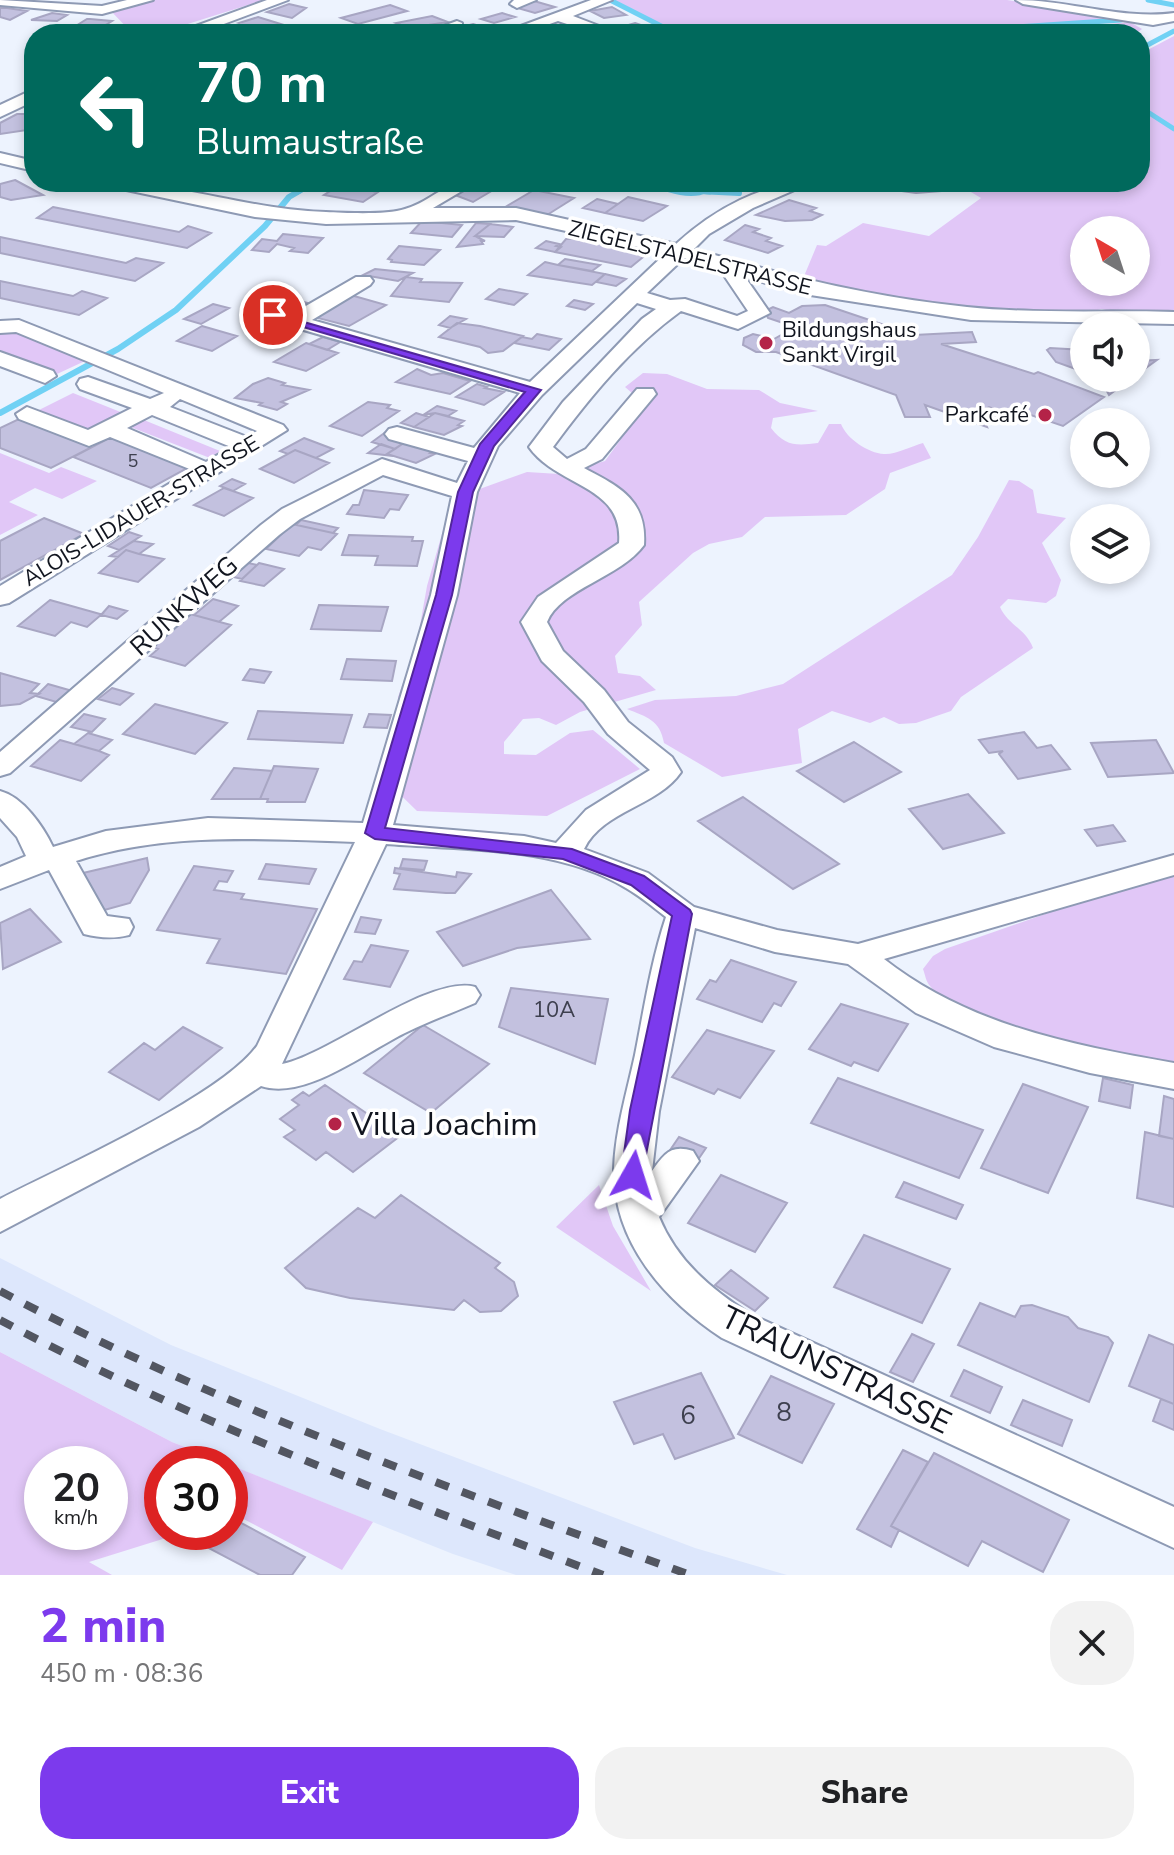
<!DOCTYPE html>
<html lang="en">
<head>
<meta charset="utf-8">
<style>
  :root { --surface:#fff; --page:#f2f2f2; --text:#202124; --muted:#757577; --accent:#7c3aed }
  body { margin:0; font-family:"Nunito Sans",sans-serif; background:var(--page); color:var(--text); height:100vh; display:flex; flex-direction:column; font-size:30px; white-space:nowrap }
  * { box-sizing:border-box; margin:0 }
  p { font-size:26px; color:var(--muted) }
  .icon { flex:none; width:44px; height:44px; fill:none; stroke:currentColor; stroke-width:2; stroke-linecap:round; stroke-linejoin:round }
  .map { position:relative; height:1575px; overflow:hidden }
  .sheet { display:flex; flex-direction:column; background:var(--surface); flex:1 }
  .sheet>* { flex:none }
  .hud { position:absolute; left:24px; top:24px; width:1126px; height:168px; border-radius:32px; box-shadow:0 4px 12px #0003; background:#00695c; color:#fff; overflow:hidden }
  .needle { width:52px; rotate:321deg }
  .buttons { position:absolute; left:1070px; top:216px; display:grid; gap:16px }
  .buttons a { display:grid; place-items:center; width:80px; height:80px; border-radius:50%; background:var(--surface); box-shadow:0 4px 12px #0003; font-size:40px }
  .speed { position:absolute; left:24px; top:1446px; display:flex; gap:16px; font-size:40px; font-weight:700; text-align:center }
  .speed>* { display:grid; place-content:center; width:104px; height:104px; border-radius:50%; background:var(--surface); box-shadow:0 4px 12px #0003; line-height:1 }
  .speed small { font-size:20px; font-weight:400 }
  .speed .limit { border:12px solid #d22; background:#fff; color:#111 }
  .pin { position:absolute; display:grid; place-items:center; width:68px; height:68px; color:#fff; margin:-34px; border:4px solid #fff; border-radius:50%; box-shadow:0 2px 8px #0007 }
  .me { position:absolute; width:88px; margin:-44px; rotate:6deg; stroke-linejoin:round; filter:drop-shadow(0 0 6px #0008) }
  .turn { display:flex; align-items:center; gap:28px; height:168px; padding:0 40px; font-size:36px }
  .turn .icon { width:104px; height:104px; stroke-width:2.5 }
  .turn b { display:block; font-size:56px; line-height:68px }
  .round { display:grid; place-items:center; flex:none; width:84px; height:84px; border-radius:32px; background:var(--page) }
  .overview { display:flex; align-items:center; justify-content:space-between; height:136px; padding:0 40px }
  h1 { font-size:48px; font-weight:800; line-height:60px; color:var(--accent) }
  .action { display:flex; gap:16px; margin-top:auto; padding:16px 40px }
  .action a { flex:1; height:92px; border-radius:32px; background:var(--accent); color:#fff; font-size:32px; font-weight:800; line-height:92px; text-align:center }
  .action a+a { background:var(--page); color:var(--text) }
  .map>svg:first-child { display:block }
  .built { fill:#dde7fc }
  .green { fill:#e1c7f7; fill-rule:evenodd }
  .water { fill:#70d1f4 }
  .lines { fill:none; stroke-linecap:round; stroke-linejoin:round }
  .stream-far1 { stroke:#70d1f4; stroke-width:5 }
  .stream { stroke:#70d1f4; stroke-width:6 }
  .building { fill:#c3c1df; stroke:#a8a6c3; stroke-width:2 }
  .minor-casing { stroke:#8e9ab4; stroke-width:4 }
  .minor { fill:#fff; fill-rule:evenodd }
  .rail { stroke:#525661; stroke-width:8; stroke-dasharray:14 14; stroke-linecap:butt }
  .route { fill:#7c3aed; stroke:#51269a; stroke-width:2 }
  .poi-dot { fill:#b42348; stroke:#fff; stroke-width:3 }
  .labels { text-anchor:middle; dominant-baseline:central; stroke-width:7; stroke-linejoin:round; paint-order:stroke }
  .far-number-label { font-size:18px; fill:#3e404f }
  .far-street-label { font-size:22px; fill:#11151f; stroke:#fff }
  .far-poi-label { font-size:22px; fill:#11151f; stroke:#fff; text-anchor:start }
  .number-label { font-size:22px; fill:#3e404f }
  .street-label { font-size:26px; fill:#11151f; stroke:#fff }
  .near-number-label { font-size:26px; fill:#3e404f }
  .near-poi-label { font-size:32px; fill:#11151f; stroke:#fff; text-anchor:start }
  .near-street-label { font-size:32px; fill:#11151f; stroke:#fff }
</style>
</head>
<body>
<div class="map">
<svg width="1174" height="1575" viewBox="0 0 1174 1575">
  <rect width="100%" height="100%" fill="#edf3fe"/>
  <!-- built -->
  <path class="built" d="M0,1258l171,87 209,84 315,119 92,27h-271l-63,-21 -281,-112 -172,-90z"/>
  <!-- green -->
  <path class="green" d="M140,0h124l-105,33 -26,1 -24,-25z
    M610,0h397l117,19 -213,15h-234z
    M1130,22l12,7 -7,5h-124z
    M1174,36v280h-45l-27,-7 -32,7 -122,-8 -146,-27 15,-36 9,1 37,-23 66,13 52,-38 -27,-16h186v-128zM1084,230h52v52h-52z
    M14,331l71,30 -28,13 -57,-24v-18z
    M643,373l24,1 40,15 52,1 21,13 38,8 -45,7 -2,10c14,18 25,18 47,15l11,-19h12c6,15 27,29 43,30 11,1 28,-8 39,-11l8,15 -41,15 -5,16 -39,26 -81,2 -23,20 -33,7 -16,9 -54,49 3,23 -27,31 3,17 22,3 16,14 -76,22 -24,13 -17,-7 -16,1 -19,23v12l32,1 34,-22 23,-3 47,39 -93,47 -130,-5 -40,-39 6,-21 14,-25 1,-29 19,-55 10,-56 25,-87 75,-27 32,2 46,-13 41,-56 -21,-18z
    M73,393l50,20 -34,17 -52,-19z
    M139,418l81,33 -10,7 -77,-30 -3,-5z
    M0,453l49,20 12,-6 36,14 -35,18 -27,-11 -26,14 29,13 -38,20z
    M1009,480l10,1 14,9 4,23 29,5 -24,25 19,37 -5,16 -10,7 -38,-4 -8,8c8,18 26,22 33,41l-72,49 -10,14 -35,12 -17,1 -15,-7 -14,6 -38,-12 -34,18 4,34 -80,14 -58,-34c-4,-23 -17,-26 -37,-34l28,-9 81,-4 47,-12 169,-109 26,-38z
    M1174,875v186c-47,-2 -217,-38 -244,-75 -4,-4 -5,-12 -7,-17l10,-13 12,-7 166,-58z
    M599,1185l14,41 38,65 -95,-64z
    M0,1352l172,90 56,22h-66v68h23l-96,30 23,13h-112zM42,1464h68v68h-68z
    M230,1465l143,57 -31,48 -112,-58z"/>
  <!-- water -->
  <path class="water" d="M647,182h46l15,10c-17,10 -43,-1 -60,-6z"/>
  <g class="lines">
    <!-- stream-far1 -->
    <path class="stream-far1" d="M610,0l67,34
      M1148,0l26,5
      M170,34l24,-7
      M912,34l209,-14
      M1140,49l34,-18
      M1140,107l34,22
      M761,189l23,-7
      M699,191l11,1
      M298,192l16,-10"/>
    <!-- stream -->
    <path class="stream" d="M699,191l40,2
      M0,413l118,-64 58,-39 89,-84 24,-29 12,-7"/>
  </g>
  <!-- building -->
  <path class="building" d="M534,1l21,6 -20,6 -21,-6z
    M289,4l17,4 -14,10 -25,-6z
    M390,5l17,6 -49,13 -17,-6z
    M612,7l14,8 -22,3 -14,-7z
    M0,8h7l20,3 -17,9 -10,-3z
    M52,13l15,2 -10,6 -26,-1z
    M502,13l13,4 -21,6 -13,-4z
    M432,16l16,6 -39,6 -13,-5z
    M258,17l26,8 -20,6 -25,-8z
    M87,19h3l22,2 -16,10 -25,-2z
    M635,23l17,6 -17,5 -17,-6z
    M473,24l15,5 -19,5 -18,-4z
    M564,26l17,5 -21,3 -12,-4z
    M17,114h17v15l-34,5v-11z
    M15,180l28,15 -32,5 -11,-3v-13z
    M477,182h25l3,1 -32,19 -18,-7z
    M935,182l8,9 -27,2 -14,-2 -6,-7z
    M340,185l38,7 -15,10 -39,-7z
    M534,190l40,8 -27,17 -40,-9z
    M628,197l39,9 -24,15 -38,-8z
    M597,199l21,5 -13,9 -22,-5z
    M789,200l27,8 -6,3 12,4 -10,5 -27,1 -29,-6z
    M53,207l126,25 9,-6 23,7 -24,15 -150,-30z
    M422,221l40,4 -10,12 -41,-4z
    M476,223l14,1 -15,12 10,5h-4l2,3 -26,3z
    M490,224l23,3 -9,10 -29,-1z
    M745,225l14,4 -6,3 18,6 -5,3 16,5 -14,7 -43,-13z
    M283,234l40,4 -15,15 -18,-2 4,-3 -17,-4 -8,8 -17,-2 10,-11 15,2z
    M0,237l126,26 10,-5 27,5 -28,18 -135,-28z
    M566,239h11l71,14 -17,14 -76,-15z
    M546,241l13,3 -3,2 5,1 -6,5 -19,-4z
    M399,246l41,4 -16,15 -33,-3 1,-2 -4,-1z
    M565,259l35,6 -8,6 -34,-6z
    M545,262l13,3 47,9 -13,11 -64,-10z
    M375,269l38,4 -15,8 -35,-6z
    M605,274l21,5 -10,7 -20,-4z
    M406,277l16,2 -2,3 42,1 -13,19 -58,-6z
    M0,281l73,15 9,-5 25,7 -28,17 -79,-17z
    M499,289l28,5 -13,11 -28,-6z
    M279,290l12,3 -6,4 23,6 -21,12 -36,-10z
    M347,294l39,11 -37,21 -39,-10z
    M574,300l19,4 -8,6 -18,-4z
    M213,304l16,4 -28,16 -17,-5z
    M825,305l89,30 58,-3 4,10 -35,2 93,30 4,-2 66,25 -41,29 -44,-15 -5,11 -18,-1 -4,-5 8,-5 -11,-4 -9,5 7,15 -62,-22 5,12h-25l-9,-22 -120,-43h-20l-13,-7 1,-7 9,-4 21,5 21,-12 -27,-9 -3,-7 8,-4 16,6 13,-7z
    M450,316l16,3 -16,9 -11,-3z
    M457,323l23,3 43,10 -20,15 -15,2 -8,-6 -41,-10z
    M202,326l35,10 -25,15 -35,-10z
    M537,334l24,5 -12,11 -35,-7 8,-6 10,2z
    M323,337l17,5 -13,8 -18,-6z
    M306,343l32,10 -32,18 -32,-9z
    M1050,348l34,2v22l-28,-10 -9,-12z
    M1157,360l-21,15v-14z
    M417,369l14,6 12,-2 27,8 -20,13 -54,-12z
    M268,378l17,5 -3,2 27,5 -28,12 6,2 -10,6 -18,-5 3,-2 -27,-5 18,-14z
    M1100,378h32l-23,17z
    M477,384l10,3 -2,1 19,4 -20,13 -28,-8z
    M368,402l22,3 -3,3 12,3 -37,25 -32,-10z
    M437,406l19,5 -8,5 -13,-3 -12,2z
    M416,413l13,4 -15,10 -13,-4z
    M435,413l29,8 -6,4 4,1 -18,9 -30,-8z
    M21,418l73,28 -43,22 -51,-20v-20z
    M387,431l24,7 -16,11 -23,-7z
    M115,435l78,30 -42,23 -78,-31z
    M304,438l29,11 -17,9 -21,-8 -7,4 -8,-3z
    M408,440l29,8 -7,5 5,1 -19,9 -29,-9z
    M381,444l14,5 -8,5 6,2 -25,-3z
    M295,450l34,13 -35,20 -34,-14z
    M232,479l13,5 -12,7 -13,-5z
    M224,488l29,10 -29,18 -30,-11z
    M364,490l44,5 -9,15 -9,-1 -6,9 -37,-4 6,-9h6z
    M44,518l40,16 -84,46v-39z
    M301,520l37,8 -5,5 -37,-8z
    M292,524l41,9 4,1 -16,16 -13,-3 -9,9 -33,-7z
    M129,532l12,4 -22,14 -11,-4z
    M349,535l64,2 -1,4h11l-6,25 -42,-1 3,-9 -36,-1z
    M134,541l19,3 -14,10 -13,-4 -8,7 -8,-1z
    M126,550l13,4 25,5 -26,23 -39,-9z
    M244,562l13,3 -15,14 -13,-3z
    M259,563l25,6 -20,17 -24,-5z
    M213,599l25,7 -19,16 -25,-7z
    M50,600l50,14h2l-15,13 -16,-5 -16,14 -37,-10z
    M319,605l69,2 -7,24 -70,-2z
    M109,606l18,5 -10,8 -16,-4z
    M190,614l41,11 -46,41 -35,-10 8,-7 -6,-2z
    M347,659l49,2 -4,20 -51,-2z
    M250,669l21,3 -7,11 -21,-3z
    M0,673l39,11 -9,9 9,1 -19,10 -20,2z
    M48,684l28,8 -13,12 -27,-8z
    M112,688l21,6 -13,11 -22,-6z
    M155,704l72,19 -32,31 -72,-20z
    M258,711l94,4 -9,28 -95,-4z
    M84,714l21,5 -13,13 -21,-5z
    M369,714l22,1 -4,13 -23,-1z
    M1024,732l13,16 14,-3 19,24 -52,10 -19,-25 4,-3 -14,2 -10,-13z
    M88,733l24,7 -13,11 -25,-7z
    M60,740l39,11 10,4 -28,26 -50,-15z
    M1156,740l18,33 -66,4 -17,-34z
    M854,742l47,30 -57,30 -47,-31z
    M274,766l44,3 -13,33h-38l1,-3h-8z
    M234,768l38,3 -12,28h-48z
    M968,794l36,39 -61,16 -34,-40z
    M743,797l47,33 49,34 -46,25 -95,-68z
    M1113,825l12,16 -28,5 -12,-16z
    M147,858l2,12 -19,33 -33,9 -14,-39z
    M403,859l24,2 -3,9 -24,-2z
    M266,864l50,5 -7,15 -50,-5z
    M194,866l39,5 -6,11 -8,-1 -5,9 30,4 -3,5 76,10 -31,65 -79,-11 13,-24 -63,-9z
    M395,868l61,9 1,-5 14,2 -16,19h-9l-52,-4 6,-15 -6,-1z
    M551,890l39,49 -73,9 -54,18 -26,-34z
    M30,909l31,33 -58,27 -3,-46z
    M361,917l20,3 -6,14 -20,-2z
    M371,945l37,6 -18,36 -46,-8 10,-18 8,1z
    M731,960l65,22 -15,24 -7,-3 -12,19 -65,-23 13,-19 6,2z
    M511,988l97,11 -13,65 -96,-37z
    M841,1004l67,20 -30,47 -24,-9 -3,4 -42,-17z
    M423,1025l66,39 -58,49 -67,-40z
    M183,1027l39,21 -63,52 -50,-28 35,-29 11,7z
    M707,1030l67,21 -34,47 -22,-9 -4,5 -42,-17z
    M838,1078l145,52 -24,48 -148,-55z
    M1103,1078l30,7 -3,23 -31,-7z
    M1023,1084l65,23 -40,86 -67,-25z
    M325,1085l75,51 -47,36 -27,-20 -10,8 -32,-23 11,-7 -15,-11 19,-14 -7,-5 11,-8 6,4z
    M1164,1096l10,3v40l-15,-3z
    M1145,1132l29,7v68l-37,-9z
    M679,1137l27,11 -13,19 -27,-11z
    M721,1175l66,28 -32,49 -67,-29z
    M904,1182l59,23 -7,14 -60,-22z
    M401,1195l99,68 -5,5 19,14 4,14 -17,15 -21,1 -16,-12 -10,10 -104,-12 -44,-10 -21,-20 73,-60 17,10z
    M864,1235l86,34 -28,54 -88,-36z
    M731,1270l37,28 -13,13 -40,-26z
    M980,1303l35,14 6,-11 11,-1 36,12 10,11 30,9 5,6 -24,59 -131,-57z
    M912,1334l22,10 -21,38 -23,-10z
    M1149,1335l25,10v59l-45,-18z
    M964,1370l38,17 -12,26 -39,-17z
    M701,1373l33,65 -59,21 -12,-25 -29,10 -20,-42z
    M771,1376l63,28 -32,59 -64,-29z
    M1161,1399l13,5v26l-21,-9z
    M1023,1400l49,20 -10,26 -51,-21z
    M903,1450l25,12 -37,64 8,4 -8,17 -34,-18z
    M934,1453l135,67 -26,52 -61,-31 -14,25 -77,-40z
    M230,1517l75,40 -13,18h-32l-61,-32 9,-11h22z"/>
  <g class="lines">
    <!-- minor casing -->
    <g class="minor-casing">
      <path id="minor" d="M0,0l102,6 25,-6h26l-51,14 -102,-9z
        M267,0h21l-91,34h-23z
        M514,0h22l-19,8 -7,-4z
        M591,0h21l-39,16 47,18h-23l-39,-13 -36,13h-23z
        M1016,0c52,0 107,20 158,13v8l-21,4 -130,-21z
        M457,21l5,2v6l-16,5h-25z
        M34,89v12l-34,16v-12z
        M0,153l34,8v10l-34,-8z
        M103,182c75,0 147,28 223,30 19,1 62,3 79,-3 30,-9 35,-27 72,-27l-44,26h83l160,36c37,-34 87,-62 137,-62l-60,26 -44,26 -15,15c92,27 176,48 273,58 68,7 139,3 207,5v12l-203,-4 -167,-26 -59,-17 25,36 -32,16 -57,-18c-50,36 -91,86 -128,136l14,12 19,-10 51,-60h16l3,5 -54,65 -18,9c36,19 63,32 60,77 -23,32 -84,44 -97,77l16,29 41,39 24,32 44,35 9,15c-24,35 -78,38 -97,77l64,24 46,34 83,23 81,14 316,-89v20l-290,84c84,66 187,86 290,104v26l-84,-16 -96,-26 -78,-34 -68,-49 -73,-12 -80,-24 -36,183 -7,60c12,-17 19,-27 41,-20l6,10 -40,56c18,44 53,73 91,97l424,193v41l-452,-210c-58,-38 -109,-96 -108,-169 1,-38 13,-77 21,-114 9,-46 16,-93 31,-138 -13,-10 -26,-21 -40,-29 -69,-42 -163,-38 -240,-44l-104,220c47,-9 148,-90 193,-77l5,8 -5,8c-23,10 -46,18 -68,29 -40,19 -102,69 -146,54l-62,41 -199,105v-33c62,-32 220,-102 257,-153l98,-204c-94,-3 -188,-10 -279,19l31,55 22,3 4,8 -4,8c-16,4 -29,3 -45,-1l-35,-64 -49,19v-22l26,-11 -9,-19 -17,-19v-27c23,6 43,35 53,56l53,-16 102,-13 155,5 68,-228 21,-99 -69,-21 -83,44 -21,16 -269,238 -10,3v-24l261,-227 21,-16 100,-50 75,24 11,-22 -79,-22 -4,-5 4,-5 8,-2 77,21 46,-55 -275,-80 -3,-4 10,-6 40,11 64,-37h14l3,4 -3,4 -58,35 218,62 136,-129 -150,-33 -190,4 -71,-7 -143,-30zM684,258l41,13 -2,3 25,37 -11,5 -52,-17 -15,1 -23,-7zM637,303l19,6 -14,10 -79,83 -34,45c28,40 95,38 90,96l-81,54 -17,25 21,39 42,41 24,32 42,36 -64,40 -30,33 -32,-7 -131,-11 64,-230 20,-103 21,-46 44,-51z
        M19,320l264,105 4,5 -278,173 -9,2v-19l192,-116 -82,-33 -21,9 -70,-27 -3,-5 11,-7 61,23 44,-22 -52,-19 -3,-5 3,-5 8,-2 62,22 14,-6 -148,-61 -16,1v-12zM180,399l77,32 -10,6 -77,-30zM152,415l79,32 -25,15 -79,-34z
        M0,352l53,19 3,5 -11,7 -45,-17z"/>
    </g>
    <!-- minor -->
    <use href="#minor" class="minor"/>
    <!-- rail -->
    <path class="rail" d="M0,1291c221,117 455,199 690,284
      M0,1320c194,103 398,178 603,255"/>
  </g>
  <!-- route -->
  <path class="route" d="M269,312l272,78 -47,56 -21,46 -21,103 -67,233 187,21 72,27 46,34 2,4 -51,267h-16l-4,-6 9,-65 42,-194 -41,-31 -68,-26 -188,-20 -10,-6 71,-238 22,-103 22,-48 45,-52 -256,-75z"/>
  <!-- markers -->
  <g class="poi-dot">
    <circle cx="766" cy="343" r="8"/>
    <circle cx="1045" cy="415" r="8"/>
    <circle cx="335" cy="1124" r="8"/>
  </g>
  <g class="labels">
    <!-- far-number labels -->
    <g class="far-number-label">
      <text x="133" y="461">5</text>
    </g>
    <!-- far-street labels -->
    <g class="far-street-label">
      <text transform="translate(690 258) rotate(14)">ZIEGELSTADELSTRASSE</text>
      <text transform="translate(141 511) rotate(-31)">ALOIS-LIDAUER-STRASSE</text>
    </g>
    <!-- far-poi labels -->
    <g class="far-poi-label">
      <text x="782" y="330">Bildungshaus<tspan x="782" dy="25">Sankt Virgil</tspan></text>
      <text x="1029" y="415" text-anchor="end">Parkcafé</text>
    </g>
    <!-- number labels -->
    <g class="number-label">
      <text x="554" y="1010">10A</text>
    </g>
    <!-- street labels -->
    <g class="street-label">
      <text transform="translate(184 606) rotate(-42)">RUNKWEG</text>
    </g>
    <!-- near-number labels -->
    <g class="near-number-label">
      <text x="784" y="1412">8</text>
      <text x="688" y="1415">6</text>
    </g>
    <!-- near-poi labels -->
    <g class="near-poi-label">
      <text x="351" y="1124">Villa Joachim</text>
    </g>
    <!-- near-street labels -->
    <g class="near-street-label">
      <text transform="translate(836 1370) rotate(26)">TRAUNSTRASSE</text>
    </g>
  </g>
</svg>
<div class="buttons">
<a><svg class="needle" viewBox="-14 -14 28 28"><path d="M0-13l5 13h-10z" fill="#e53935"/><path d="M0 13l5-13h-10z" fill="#757577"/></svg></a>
<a><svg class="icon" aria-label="sound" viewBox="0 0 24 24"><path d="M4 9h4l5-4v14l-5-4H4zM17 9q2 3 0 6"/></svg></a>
<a><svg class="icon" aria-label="search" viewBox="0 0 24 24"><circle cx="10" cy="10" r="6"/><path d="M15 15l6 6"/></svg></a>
<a><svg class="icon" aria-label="layers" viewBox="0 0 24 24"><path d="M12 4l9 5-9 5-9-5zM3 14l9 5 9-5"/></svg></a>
</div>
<div class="speed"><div>20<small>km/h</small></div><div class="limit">30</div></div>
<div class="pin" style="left:273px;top:315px;background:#d93025"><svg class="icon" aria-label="arrive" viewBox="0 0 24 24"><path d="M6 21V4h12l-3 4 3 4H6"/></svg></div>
<svg class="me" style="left:633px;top:1175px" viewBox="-20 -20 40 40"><path d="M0-17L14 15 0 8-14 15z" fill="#7c3aed" stroke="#fff" stroke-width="4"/></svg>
<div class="hud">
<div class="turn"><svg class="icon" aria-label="left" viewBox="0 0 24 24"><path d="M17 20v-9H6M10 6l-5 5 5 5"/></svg><div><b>70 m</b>Blumaustraße</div></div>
</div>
</div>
<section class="sheet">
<div class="overview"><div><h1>2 min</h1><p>450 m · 08:36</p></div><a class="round"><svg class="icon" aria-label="close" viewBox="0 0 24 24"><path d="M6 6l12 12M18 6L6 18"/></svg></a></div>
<div class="action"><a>Exit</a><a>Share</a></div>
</section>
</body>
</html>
